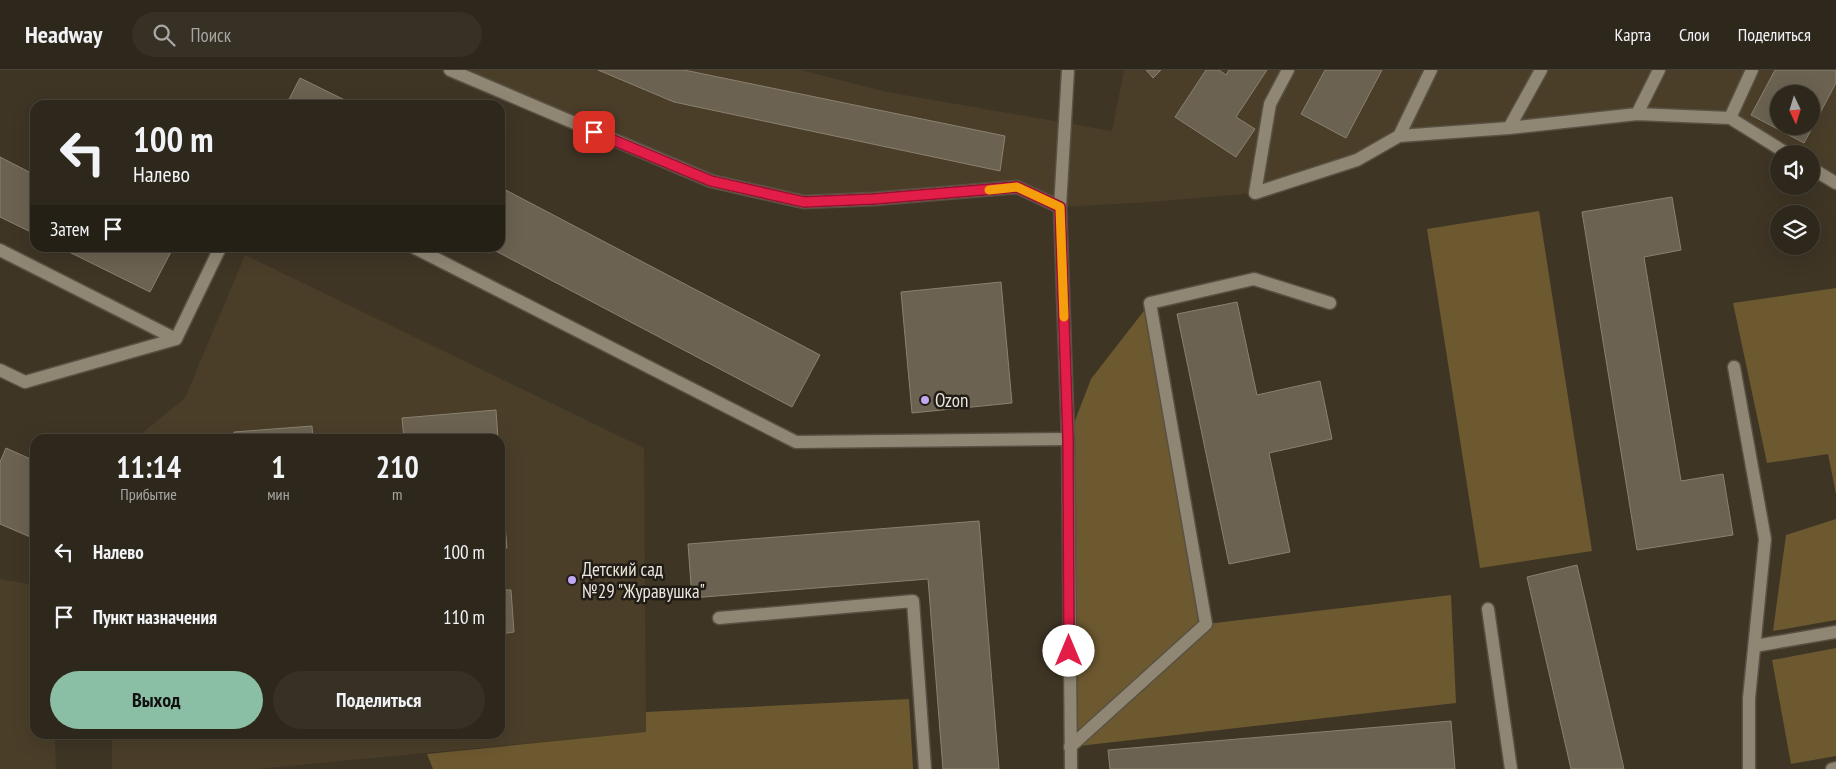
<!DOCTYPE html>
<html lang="ru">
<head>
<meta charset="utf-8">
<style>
  :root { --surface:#2e281c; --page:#363025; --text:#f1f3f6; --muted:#a7a6a3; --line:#49443b; --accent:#8abfa5 }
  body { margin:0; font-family:"PT Sans Narrow",sans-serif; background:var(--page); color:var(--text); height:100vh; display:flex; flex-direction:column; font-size:19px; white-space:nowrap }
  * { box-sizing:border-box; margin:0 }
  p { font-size:16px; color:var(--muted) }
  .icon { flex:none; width:28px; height:28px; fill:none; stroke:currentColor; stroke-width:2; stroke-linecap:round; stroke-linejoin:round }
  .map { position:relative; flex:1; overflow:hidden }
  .sheet { position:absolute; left:30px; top:364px; width:475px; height:305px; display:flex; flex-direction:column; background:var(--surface); border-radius:15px; box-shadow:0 5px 20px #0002,0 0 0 1px var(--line) }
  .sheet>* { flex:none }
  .top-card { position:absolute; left:30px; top:30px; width:475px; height:152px; border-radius:15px; box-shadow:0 5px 20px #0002,0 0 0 1px var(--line); background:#2e281c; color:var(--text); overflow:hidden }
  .needle { width:32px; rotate:176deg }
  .buttons { position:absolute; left:1770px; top:15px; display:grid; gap:10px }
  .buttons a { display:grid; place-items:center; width:50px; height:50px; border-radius:50%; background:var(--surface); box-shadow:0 5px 20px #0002,0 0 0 1px var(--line); font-size:25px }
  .pin { position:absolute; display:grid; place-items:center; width:42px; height:42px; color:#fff; margin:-21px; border-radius:10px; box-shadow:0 2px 8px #0006 }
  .me { position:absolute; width:55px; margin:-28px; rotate:0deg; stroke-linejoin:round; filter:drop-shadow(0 0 4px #0008) }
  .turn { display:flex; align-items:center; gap:18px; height:105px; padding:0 20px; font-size:22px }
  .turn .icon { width:65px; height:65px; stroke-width:2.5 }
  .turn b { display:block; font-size:35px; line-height:42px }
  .then { display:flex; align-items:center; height:48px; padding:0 20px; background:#0003; gap:10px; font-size:19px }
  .eta { display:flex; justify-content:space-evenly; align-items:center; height:85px; text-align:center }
  .eta b { font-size:30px; font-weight:700; line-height:35px }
  .action { display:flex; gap:10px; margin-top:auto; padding:10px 20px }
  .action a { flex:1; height:58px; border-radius:30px; background:var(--accent); color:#111; font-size:20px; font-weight:700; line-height:58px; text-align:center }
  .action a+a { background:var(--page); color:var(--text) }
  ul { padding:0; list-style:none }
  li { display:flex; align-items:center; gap:15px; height:65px; padding:0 20px }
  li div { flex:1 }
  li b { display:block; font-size:19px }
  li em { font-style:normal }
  header { display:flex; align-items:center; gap:30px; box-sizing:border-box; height:70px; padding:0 25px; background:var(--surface); border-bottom:1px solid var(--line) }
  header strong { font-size:24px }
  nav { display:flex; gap:28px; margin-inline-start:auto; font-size:18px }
  .search { width:350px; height:45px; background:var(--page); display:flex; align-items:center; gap:12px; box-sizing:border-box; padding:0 18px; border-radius:28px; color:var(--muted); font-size:19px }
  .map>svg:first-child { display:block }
  .built { fill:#4a3e29 }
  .green { fill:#6d5930 }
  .building { fill:#6b6251; stroke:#8a816e; fill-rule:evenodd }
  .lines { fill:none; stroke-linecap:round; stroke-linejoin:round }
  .lane-casing { stroke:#585143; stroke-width:15 }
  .street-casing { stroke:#585143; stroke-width:15 }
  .lane { stroke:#8f8673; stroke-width:12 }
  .street { stroke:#8f8673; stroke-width:12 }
  .route-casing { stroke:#92132f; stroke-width:12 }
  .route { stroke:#e11d48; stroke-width:9 }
  .slow { stroke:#f59e0b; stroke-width:9 }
  .poi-dot { fill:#c0a8f4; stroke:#211d16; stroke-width:2 }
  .labels { text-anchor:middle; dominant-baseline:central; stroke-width:5; stroke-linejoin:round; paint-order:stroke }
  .poi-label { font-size:19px; fill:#ebe6dc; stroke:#211d16; text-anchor:start }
</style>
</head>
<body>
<header>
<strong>Headway</strong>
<div class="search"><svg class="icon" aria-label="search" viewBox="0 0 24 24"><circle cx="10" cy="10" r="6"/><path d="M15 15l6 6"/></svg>Поиск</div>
<nav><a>Карта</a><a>Слои</a><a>Поделиться</a></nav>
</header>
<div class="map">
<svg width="1836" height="699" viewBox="0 0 1836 699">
  <rect width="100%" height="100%" fill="#3e3525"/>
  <!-- built -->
  <path class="built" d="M450,0h351l86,22 225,39 12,-61h201l-24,44 81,-44h393l-24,45 53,28 32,-60v100l-25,-15v-14h-23l-58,-36 -93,-4 -238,22 -42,24 -102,33 -104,9 -91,5 -43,-20 -213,15 -93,-21z
    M245,185l399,193 2,284 -389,37h-145v-35h388v-295h-365l50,-41z
    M0,509l35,6v149h20l1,35h-56z"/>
  <!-- green -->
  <path class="green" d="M1539,141l53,340 -112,17 -53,-339z
    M1836,218v206l-8,-40 -61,9 -34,-160z
    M1150,233l56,321 245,-29 5,108 -386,44 -2,-308 23,-60z
    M1836,449v101l-63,11 13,-96z
    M1836,578v108l-45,8 -19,-104z
    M909,629l4,70h-480l-6,-15 219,-22v-20z"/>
  <!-- building -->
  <path class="building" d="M598,0h86l321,66 -5,35 -326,-69z
    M1146,0h15l-8,8z
    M1206,0h13l7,5 3,-5h38l-31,47 19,12 -19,28 -61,-40z
    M1325,0h57l-36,68 -45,-24z
    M1775,0h61v13l-32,60 -53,-28zM1779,24h32v32h-32z
    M300,8l55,27h-69z
    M0,87l35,18v59l-35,-17z
    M500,117l320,168 -28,52 -302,-159h10z
    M1672,127l9,53 -37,7 37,224 42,-7 10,61 -96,15 -55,-338z
    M61,178h112l-23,44z
    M1001,212l11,121 -100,10 -11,-121z
    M1237,232l20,93 63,-14 12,58 -63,14 21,99 -61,12 -52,-250z
    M496,340l2,29h-94l-2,-21z
    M312,356l1,13h-79v-7z
    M6,378l29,13v78l-35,-15v-62z
    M500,432h3l4,46 -7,1z
    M979,451l20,248h-56l-15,-190 -236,19 -4,-54z
    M1577,495l47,204h-53l-44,-192z
    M500,520h11l3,42 -14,2z
    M1451,651l4,48h-345l-2,-19z"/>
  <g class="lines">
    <!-- lane casing -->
    <g class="lane-casing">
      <path id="lane" d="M450,0l261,111 93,21 70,-3 143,-12 43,20
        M1288,0l-18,34 -15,89 102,-33 42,-24 110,-8 128,-14 93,4 58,36
        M1637,44l22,-44
        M1730,48l22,-48
        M1509,58l32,-58
        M1399,66l32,-66
        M1811,98l25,15
        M415,178l381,194 272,-3
        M0,180l176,89
        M1734,297l31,172 -16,159v71
        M0,300l25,12 151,-43 44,-91
        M1488,539l23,160
        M719,548l194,-17 12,168
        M1755,576l81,-14
        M1070,677l136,-123 -56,-321 104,-24 76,24
        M1832,699l4,-1"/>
    </g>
    <!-- street casing -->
    <g class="street-casing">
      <path id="street" d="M1068,0l-8,137 8,232 3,330"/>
    </g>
    <!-- lane -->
    <use href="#lane" class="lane"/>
    <!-- street -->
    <use href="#street" class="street"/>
  </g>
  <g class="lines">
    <!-- route casing -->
    <g class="route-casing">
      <path id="route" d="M594,62l117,49 93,21 70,-3 143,-12 43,20 8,232 1,212"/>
    </g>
    <!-- route -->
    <use href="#route" class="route"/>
    <!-- slow -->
    <path class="slow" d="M989,120l28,-3 43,20 4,110"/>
  </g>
  <!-- markers -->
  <g class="poi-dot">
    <circle cx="925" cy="330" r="5"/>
    <circle cx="572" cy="510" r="5"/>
  </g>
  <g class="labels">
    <!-- poi labels -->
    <g class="poi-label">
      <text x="935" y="330">Ozon</text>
      <text x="582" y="499">Детский сад<tspan x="582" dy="22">№29 "Журавушка"</tspan></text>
    </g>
  </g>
</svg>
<div class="buttons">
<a><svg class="needle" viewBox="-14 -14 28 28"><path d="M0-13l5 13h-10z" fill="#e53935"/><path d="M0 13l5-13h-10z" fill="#a7a6a3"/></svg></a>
<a><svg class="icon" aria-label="sound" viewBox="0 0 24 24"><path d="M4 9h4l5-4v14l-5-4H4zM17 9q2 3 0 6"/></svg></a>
<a><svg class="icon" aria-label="layers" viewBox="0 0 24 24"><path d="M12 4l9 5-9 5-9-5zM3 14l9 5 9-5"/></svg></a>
</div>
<div class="pin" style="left:594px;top:62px;background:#d93025"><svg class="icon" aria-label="arrive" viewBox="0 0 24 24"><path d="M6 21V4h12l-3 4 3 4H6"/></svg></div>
<svg class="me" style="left:1069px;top:581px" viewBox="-20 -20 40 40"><circle r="19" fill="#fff"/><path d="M0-13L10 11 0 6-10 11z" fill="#e11d48"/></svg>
<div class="top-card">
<div class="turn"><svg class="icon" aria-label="left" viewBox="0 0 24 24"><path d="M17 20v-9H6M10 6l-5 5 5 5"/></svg><div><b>100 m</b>Налево</div></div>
<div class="then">Затем<svg class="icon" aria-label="arrive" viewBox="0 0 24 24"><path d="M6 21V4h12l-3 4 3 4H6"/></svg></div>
</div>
<section class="sheet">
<div class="eta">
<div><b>11:14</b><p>Прибытие</p></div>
<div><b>1</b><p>мин</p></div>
<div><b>210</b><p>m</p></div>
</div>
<ul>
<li><svg class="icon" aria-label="left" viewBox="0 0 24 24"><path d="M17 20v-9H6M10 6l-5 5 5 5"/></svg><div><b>Налево</b></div><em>100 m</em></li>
<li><svg class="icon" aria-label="arrive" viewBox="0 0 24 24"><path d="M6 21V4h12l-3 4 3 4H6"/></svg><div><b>Пункт назначения</b></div><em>110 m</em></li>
</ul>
<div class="action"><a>Выход</a><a>Поделиться</a></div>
</section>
</div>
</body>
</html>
